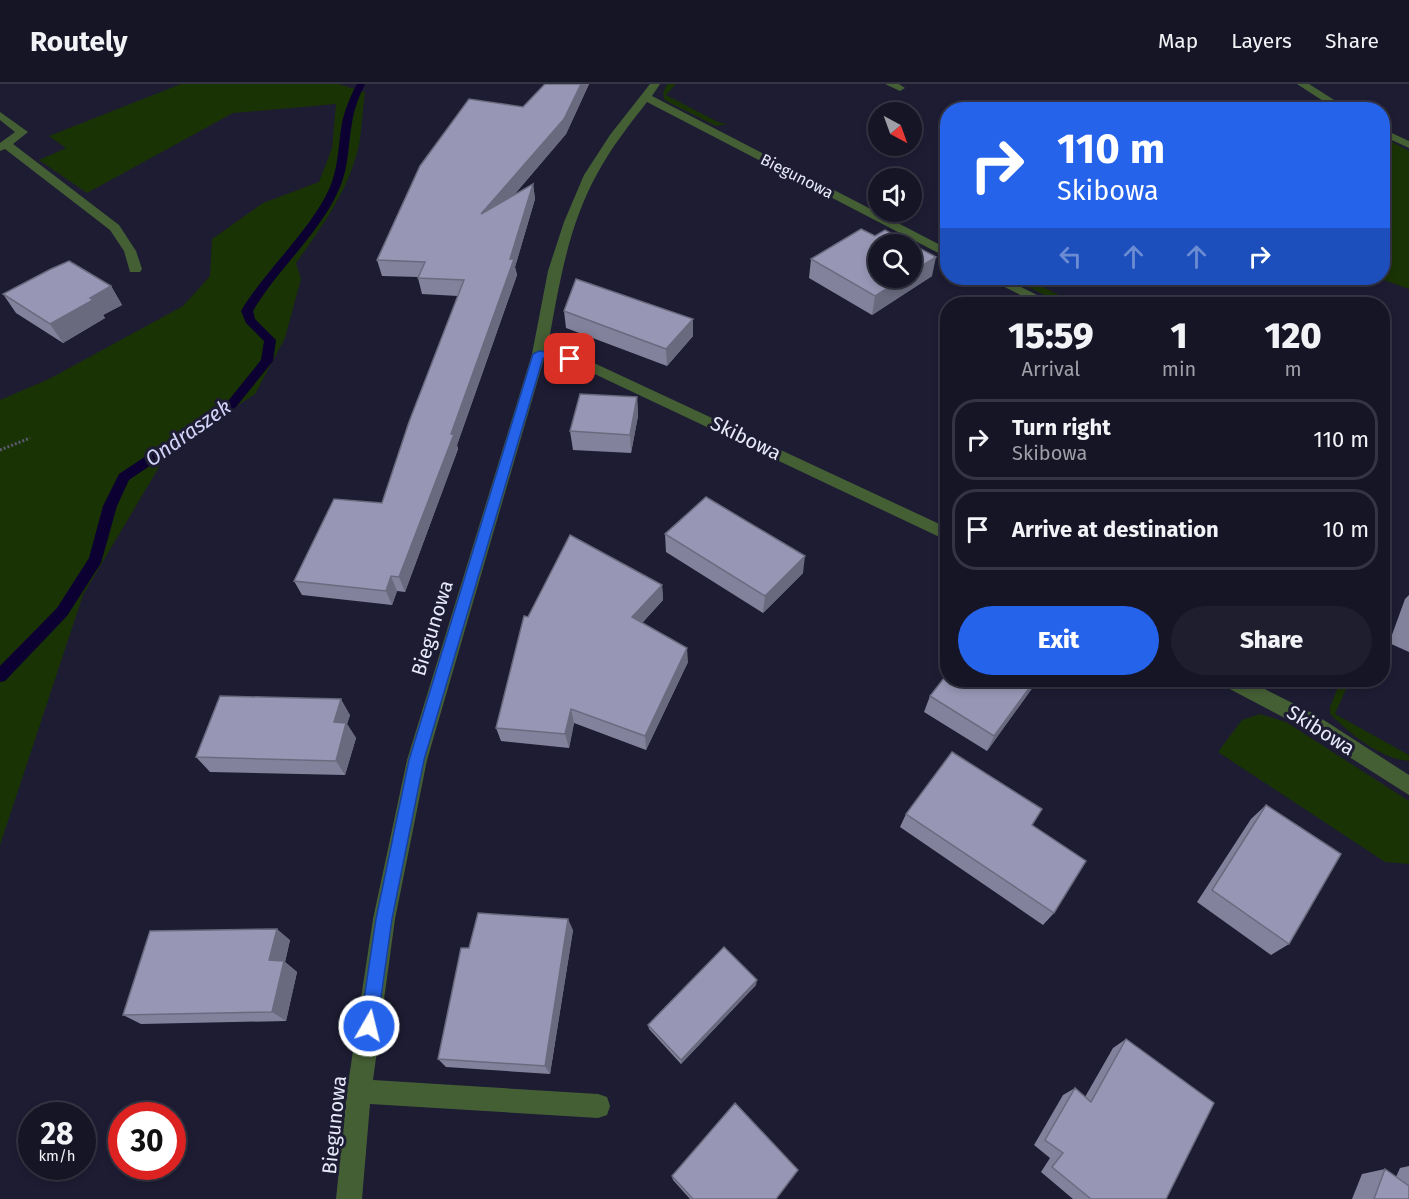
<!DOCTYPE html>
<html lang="en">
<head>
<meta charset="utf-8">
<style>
  :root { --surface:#161526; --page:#1f1e2e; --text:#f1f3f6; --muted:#9e9fa7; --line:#353443; --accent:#2563eb }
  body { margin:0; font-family:"Fira Sans",sans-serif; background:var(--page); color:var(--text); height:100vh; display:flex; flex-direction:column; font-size:22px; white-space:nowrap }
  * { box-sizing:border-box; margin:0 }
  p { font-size:20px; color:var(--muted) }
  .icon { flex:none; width:33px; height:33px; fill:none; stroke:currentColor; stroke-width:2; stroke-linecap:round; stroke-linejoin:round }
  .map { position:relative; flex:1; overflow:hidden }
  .side { position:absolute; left:940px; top:213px; width:450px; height:390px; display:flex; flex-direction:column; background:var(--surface); border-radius:24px; box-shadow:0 3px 9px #0003,0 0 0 2px var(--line) }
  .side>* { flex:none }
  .banner { position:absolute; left:940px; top:18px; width:450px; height:183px; border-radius:24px; box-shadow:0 3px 9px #0003,0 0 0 2px var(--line); background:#2563eb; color:#fff; overflow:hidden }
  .needle { width:39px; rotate:139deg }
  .controls { position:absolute; left:868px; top:18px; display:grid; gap:12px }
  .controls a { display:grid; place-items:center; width:54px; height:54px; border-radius:50%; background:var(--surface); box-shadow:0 3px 9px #0003,0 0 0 2px var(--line); font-size:30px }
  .speed { position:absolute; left:18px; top:1018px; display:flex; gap:12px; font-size:30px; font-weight:700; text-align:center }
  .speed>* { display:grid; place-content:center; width:78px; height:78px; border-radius:50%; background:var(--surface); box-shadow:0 3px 9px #0003,0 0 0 2px var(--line); line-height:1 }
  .speed small { font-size:15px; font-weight:400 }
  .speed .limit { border:9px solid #d22; background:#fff; color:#111 }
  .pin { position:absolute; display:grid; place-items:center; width:51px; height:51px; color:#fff; margin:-26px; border-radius:12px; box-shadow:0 3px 9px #0006 }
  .me { position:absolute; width:66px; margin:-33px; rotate:8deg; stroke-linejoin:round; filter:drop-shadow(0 0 4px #0008) }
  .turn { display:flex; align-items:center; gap:21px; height:126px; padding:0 18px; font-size:27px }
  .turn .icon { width:78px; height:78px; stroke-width:2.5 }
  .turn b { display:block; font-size:42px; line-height:51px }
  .lanes { display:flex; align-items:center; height:57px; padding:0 18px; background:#0003; justify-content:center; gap:30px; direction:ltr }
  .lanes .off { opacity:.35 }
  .eta { display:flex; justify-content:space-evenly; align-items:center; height:102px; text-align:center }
  .eta b { font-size:36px; font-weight:800; line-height:42px }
  .cta { display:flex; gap:12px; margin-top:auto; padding:12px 18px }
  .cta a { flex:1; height:69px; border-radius:36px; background:var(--accent); color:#fff; font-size:24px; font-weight:800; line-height:69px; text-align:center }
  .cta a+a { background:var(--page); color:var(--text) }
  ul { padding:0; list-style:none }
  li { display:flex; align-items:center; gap:18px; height:81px; margin:0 12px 9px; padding:0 6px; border:3px solid var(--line); border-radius:24px }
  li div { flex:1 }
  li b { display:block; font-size:22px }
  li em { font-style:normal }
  header { display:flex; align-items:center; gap:36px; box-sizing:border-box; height:84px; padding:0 30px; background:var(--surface); border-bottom:2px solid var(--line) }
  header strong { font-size:28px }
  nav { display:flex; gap:33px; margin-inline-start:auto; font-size:21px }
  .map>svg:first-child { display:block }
  .green { fill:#1a3305 }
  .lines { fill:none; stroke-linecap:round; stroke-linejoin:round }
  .stream { fill:#0c0032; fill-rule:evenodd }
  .path { stroke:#5c5b70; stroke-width:3; stroke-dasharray:2 2; stroke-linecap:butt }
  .minor { fill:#455f35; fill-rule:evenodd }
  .wall { fill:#82829c }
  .shaded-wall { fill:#6a6a7f }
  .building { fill:#9797b5; stroke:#6a6a7f; stroke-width:1.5 }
  .route { fill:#2563eb; stroke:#184099; stroke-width:1.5 }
  .labels { text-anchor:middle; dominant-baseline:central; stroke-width:6; stroke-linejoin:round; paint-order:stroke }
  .far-street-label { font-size:16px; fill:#e8e9f9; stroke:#1d1c33 }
  .street-label { font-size:20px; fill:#e8e9f9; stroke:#1d1c33 }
  .water-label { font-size:21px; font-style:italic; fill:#d2d3f8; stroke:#1d1c33 }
</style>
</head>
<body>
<header>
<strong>Routely</strong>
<nav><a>Map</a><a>Layers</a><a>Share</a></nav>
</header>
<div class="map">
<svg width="1409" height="1115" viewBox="0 0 1409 1115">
  <rect width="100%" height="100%" fill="#1d1c33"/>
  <!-- green -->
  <path class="green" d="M181,0h157l27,8c-2,15 -3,31 -5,47 -8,47 -37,86 -64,124l5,16 -16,59 -30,56 -87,58 -85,143 -83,250v-445l49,-21 134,-73 27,-30 2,-37 51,-36 56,-21 13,-34 4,-44 -103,9 -146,80 -48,-33 27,-12 -17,-12z
    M667,0h9l-10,11 52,27 9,2 -11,2 -48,-24 -4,-3 -1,-6z
    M1383,53l26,14v138l-31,-11h5z
    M1010,194h14l54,26h-15z
    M1341,596h9l-15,34 74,41v6c-28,-2 -59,-27 -79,-47v-7z
    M1260,630l26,8 123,79v63l-24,-2 -167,-110 24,-32z"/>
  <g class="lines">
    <!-- stream -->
    <path class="stream" d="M357,0h8c-6,13 -11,25 -13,39 -4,21 -3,43 -12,64 -19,46 -62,81 -87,124l2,8 21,21 -3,21 -37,46 -107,73 -12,26 -16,57 -34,53 -62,65 -5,1v-16l57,-58 32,-50 14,-52 16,-32 109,-73 33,-41 3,-19 -18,-18 -5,-12c25,-42 71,-82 89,-124 9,-21 8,-43 12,-64 3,-14 8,-26 15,-39z"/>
    <!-- path -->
    <path class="path" d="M0,366l30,-12"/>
    <!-- minor -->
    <path class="minor" d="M650,0h10l-8,12 296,153v9l-301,-156c-18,23 -36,46 -50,72 -30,54 -39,117 -50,177l23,3 24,9 354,165v13l-364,-172 -16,-6 -24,-4 -117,401 -32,159 -22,161 225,14 9,3 3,9 -3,9 -9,3 -228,-14 -8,95h-26l11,-108 26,-172 34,-159 125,-406 16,-83 16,-49 20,-47 26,-40z
      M885,0h14l6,4 -5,3z
      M1297,0h12l41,26h-13z
      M0,28l28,20 -15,12 106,81 17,26 6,18 -2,3h-10l-6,-21 -14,-21 -105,-81 -5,2v-8l15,-11 -15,-12z
      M1383,45l26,12v7l-26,-12z
      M987,194h16l52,26h-17z
      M1222,596h25l69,35 93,60v20l-107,-68 -78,-41z"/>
  </g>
  <!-- wall -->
  <path class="wall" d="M545,0h44l-23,50 -52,61 19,-11 2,15 -20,68 2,8 -60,170 1,4 -53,143 -8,-1 -5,14 -90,-10 -8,-14 88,-78 76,-207 -36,-2 -4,-16v-1l-36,-1 -5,-16z
    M875,152l57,40 -60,39 -63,-37 2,-19z
    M111,202l11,19 -19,10 2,3 -42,25 -47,-30 -13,-19z
    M564,227l129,8v17l-26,30 -101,-38z
    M637,313l1,19 -7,37 -58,-3 -3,-19z
    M665,450l138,39 -40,40 -97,-61z
    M662,501l1,15 -21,23 46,39 -42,88 -72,-27 -5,25 -68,-7 -5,-13 32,-111z
    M1409,511v57l-20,-9 16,-44z
    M948,596h90l-51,71 -63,-39 6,-16z
    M350,631l-3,9 9,14 -11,37 -135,-3 -14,-15z
    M1266,721l23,139 -18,11 -74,-53 54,-83z
    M906,730l126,11 22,88 -11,12 -143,-98z
    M573,846l-23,144 -104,-7 -8,-8 31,-111z
    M290,856l-5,22 12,10 -11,49 -145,3 -18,-9z
    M756,901l-75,79 -32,-35 -1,-4z
    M1126,955l40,160h-93l-32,-27 9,-14 -16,-13 29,-50 12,-7 10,9 28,-49z
    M1409,1082v33h-57l10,-25 23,-5 11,8 4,-9z
    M672,1092l104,23h-86l-17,-19z"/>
  <!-- shaded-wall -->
  <path class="shaded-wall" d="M581,0h8l-23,50 -81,95 -4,-15z
    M533,100l2,15 -20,68 2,8 -60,170 1,4 -53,143 -6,-15 52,-143z
    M936,173l-4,19 -60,39 3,-19 29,-18h8v-6z
    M111,202l11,19 -19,10 2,3 -42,25 -13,-19 40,-26z
    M693,235v17l-26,30 -1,-17z
    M637,313l1,19 -7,37 -1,-18z
    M805,472l-2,17 -40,40 2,-17z
    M391,492l6,15 -5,14 -6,-14z
    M662,501l1,15 -29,32 -2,-15z
    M687,564l1,14 -42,88 -1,-14z
    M1035,596h3l-51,71 7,-15z
    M341,615l9,16 -3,9 9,14 -11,37 -9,-14 -2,-39z
    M571,625l3,14 -5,25 -4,-14z
    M568,835l5,11 -23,144 -5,-8z
    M277,845l13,11 -5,22 12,10 -11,49 -14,-9 -3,-52z
    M757,896l-1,5 -75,79v-4z"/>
  <!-- building -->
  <path class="building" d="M545,0h36l-17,35 -83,95 52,-30 -23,75h4l-63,175h3l-55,143 -8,-1 -5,15 -92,-10 40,-82 48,4 27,-81 55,-142 -46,-2 7,-16 -48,-2 43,-94 49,-67 54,8z
    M861,145l14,7 10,-6 51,27 -24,15v-28h-33v34h25l-29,18 -64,-37z
    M69,177l42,25 -21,12 3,2 -43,24 -47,-30 48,-25z
    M576,195l117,40 -27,30 -102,-38z
    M580,310l57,3 -7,38 -60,-4z
    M706,413l99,59 -40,40 -100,-62z
    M570,451l92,50 -30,32 55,31 -42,88 -74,-27 -6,25 -69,-6 28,-112 4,1z
    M948,589v7h87l-41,56 -64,-40z
    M220,612l121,3 -7,23 12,1 -10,38 -140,-4z
    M952,668l90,57 -10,16 54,36 -32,52 -148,-99z
    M1266,721l75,49 -52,90 -77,-54z
    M478,829l90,6 -23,147 -107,-7 23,-111h8z
    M277,845l-8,31 15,1 -12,51 -149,3 27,-84z
    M724,863l33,33 -76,80 -33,-35z
    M1126,955l88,64 -48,96h-75l-39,-32 11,-14 -18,-13 30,-52 16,14z
    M735,1019l63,67 -22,29h-83l-21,-23z
    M1385,1085l24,17v13h-35z"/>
  <!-- route -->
  <path class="route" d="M539,267l31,4 5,4 -5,3 -27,-4 -119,402 -32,159 -15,107 -2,7 -6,2 -7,-2 -2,-7 16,-107 33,-159 124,-406z"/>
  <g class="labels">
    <!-- far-street labels -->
    <g class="far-street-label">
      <text transform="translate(797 92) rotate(27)">Biegunowa</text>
    </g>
    <!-- street labels -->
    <g class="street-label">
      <text transform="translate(746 354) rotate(26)">Skibowa</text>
      <text transform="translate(432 544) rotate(-73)">Biegunowa</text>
      <text transform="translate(1321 646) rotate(32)">Skibowa</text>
      <text transform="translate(334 1041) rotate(-84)">Biegunowa</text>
    </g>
    <!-- water labels -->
    <g class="water-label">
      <text transform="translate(188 349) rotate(-35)">Ondraszek</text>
    </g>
  </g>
</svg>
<div class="controls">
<a><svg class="needle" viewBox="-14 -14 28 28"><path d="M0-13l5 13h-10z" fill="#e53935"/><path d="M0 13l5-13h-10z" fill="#9e9fa7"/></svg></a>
<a><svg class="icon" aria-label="sound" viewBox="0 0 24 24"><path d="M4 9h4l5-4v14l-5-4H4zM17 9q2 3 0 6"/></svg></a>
<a><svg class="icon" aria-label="search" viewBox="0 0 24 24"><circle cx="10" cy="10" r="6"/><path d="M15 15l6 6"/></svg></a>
</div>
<div class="speed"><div>28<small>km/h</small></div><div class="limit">30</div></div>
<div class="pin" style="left:570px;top:275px;background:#d93025"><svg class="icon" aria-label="arrive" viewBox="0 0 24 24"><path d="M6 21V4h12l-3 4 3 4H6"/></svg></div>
<svg class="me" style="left:369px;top:942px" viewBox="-20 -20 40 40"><circle r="17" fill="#2563eb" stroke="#fff" stroke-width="3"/><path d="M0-11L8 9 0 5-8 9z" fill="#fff"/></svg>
<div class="banner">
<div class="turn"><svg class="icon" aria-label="right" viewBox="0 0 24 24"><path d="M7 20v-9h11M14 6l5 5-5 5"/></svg><div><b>110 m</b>Skibowa</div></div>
<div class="lanes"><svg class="icon off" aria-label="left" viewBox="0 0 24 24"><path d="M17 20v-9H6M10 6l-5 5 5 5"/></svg><svg class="icon off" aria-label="ahead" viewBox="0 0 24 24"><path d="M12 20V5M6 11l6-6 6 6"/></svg><svg class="icon off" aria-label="ahead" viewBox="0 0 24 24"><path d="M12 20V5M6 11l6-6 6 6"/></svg><svg class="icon" aria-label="right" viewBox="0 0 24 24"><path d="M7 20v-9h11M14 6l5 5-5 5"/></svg></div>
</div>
<section class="side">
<div class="eta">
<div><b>15:59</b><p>Arrival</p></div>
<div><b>1</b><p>min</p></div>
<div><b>120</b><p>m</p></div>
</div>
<ul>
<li><svg class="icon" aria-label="right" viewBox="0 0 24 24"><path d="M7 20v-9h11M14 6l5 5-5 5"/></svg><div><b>Turn right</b><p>Skibowa</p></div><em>110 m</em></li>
<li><svg class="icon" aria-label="arrive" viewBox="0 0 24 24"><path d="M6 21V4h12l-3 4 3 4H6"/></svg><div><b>Arrive at destination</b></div><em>10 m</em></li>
</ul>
<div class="cta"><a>Exit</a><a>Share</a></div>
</section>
</div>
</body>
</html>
